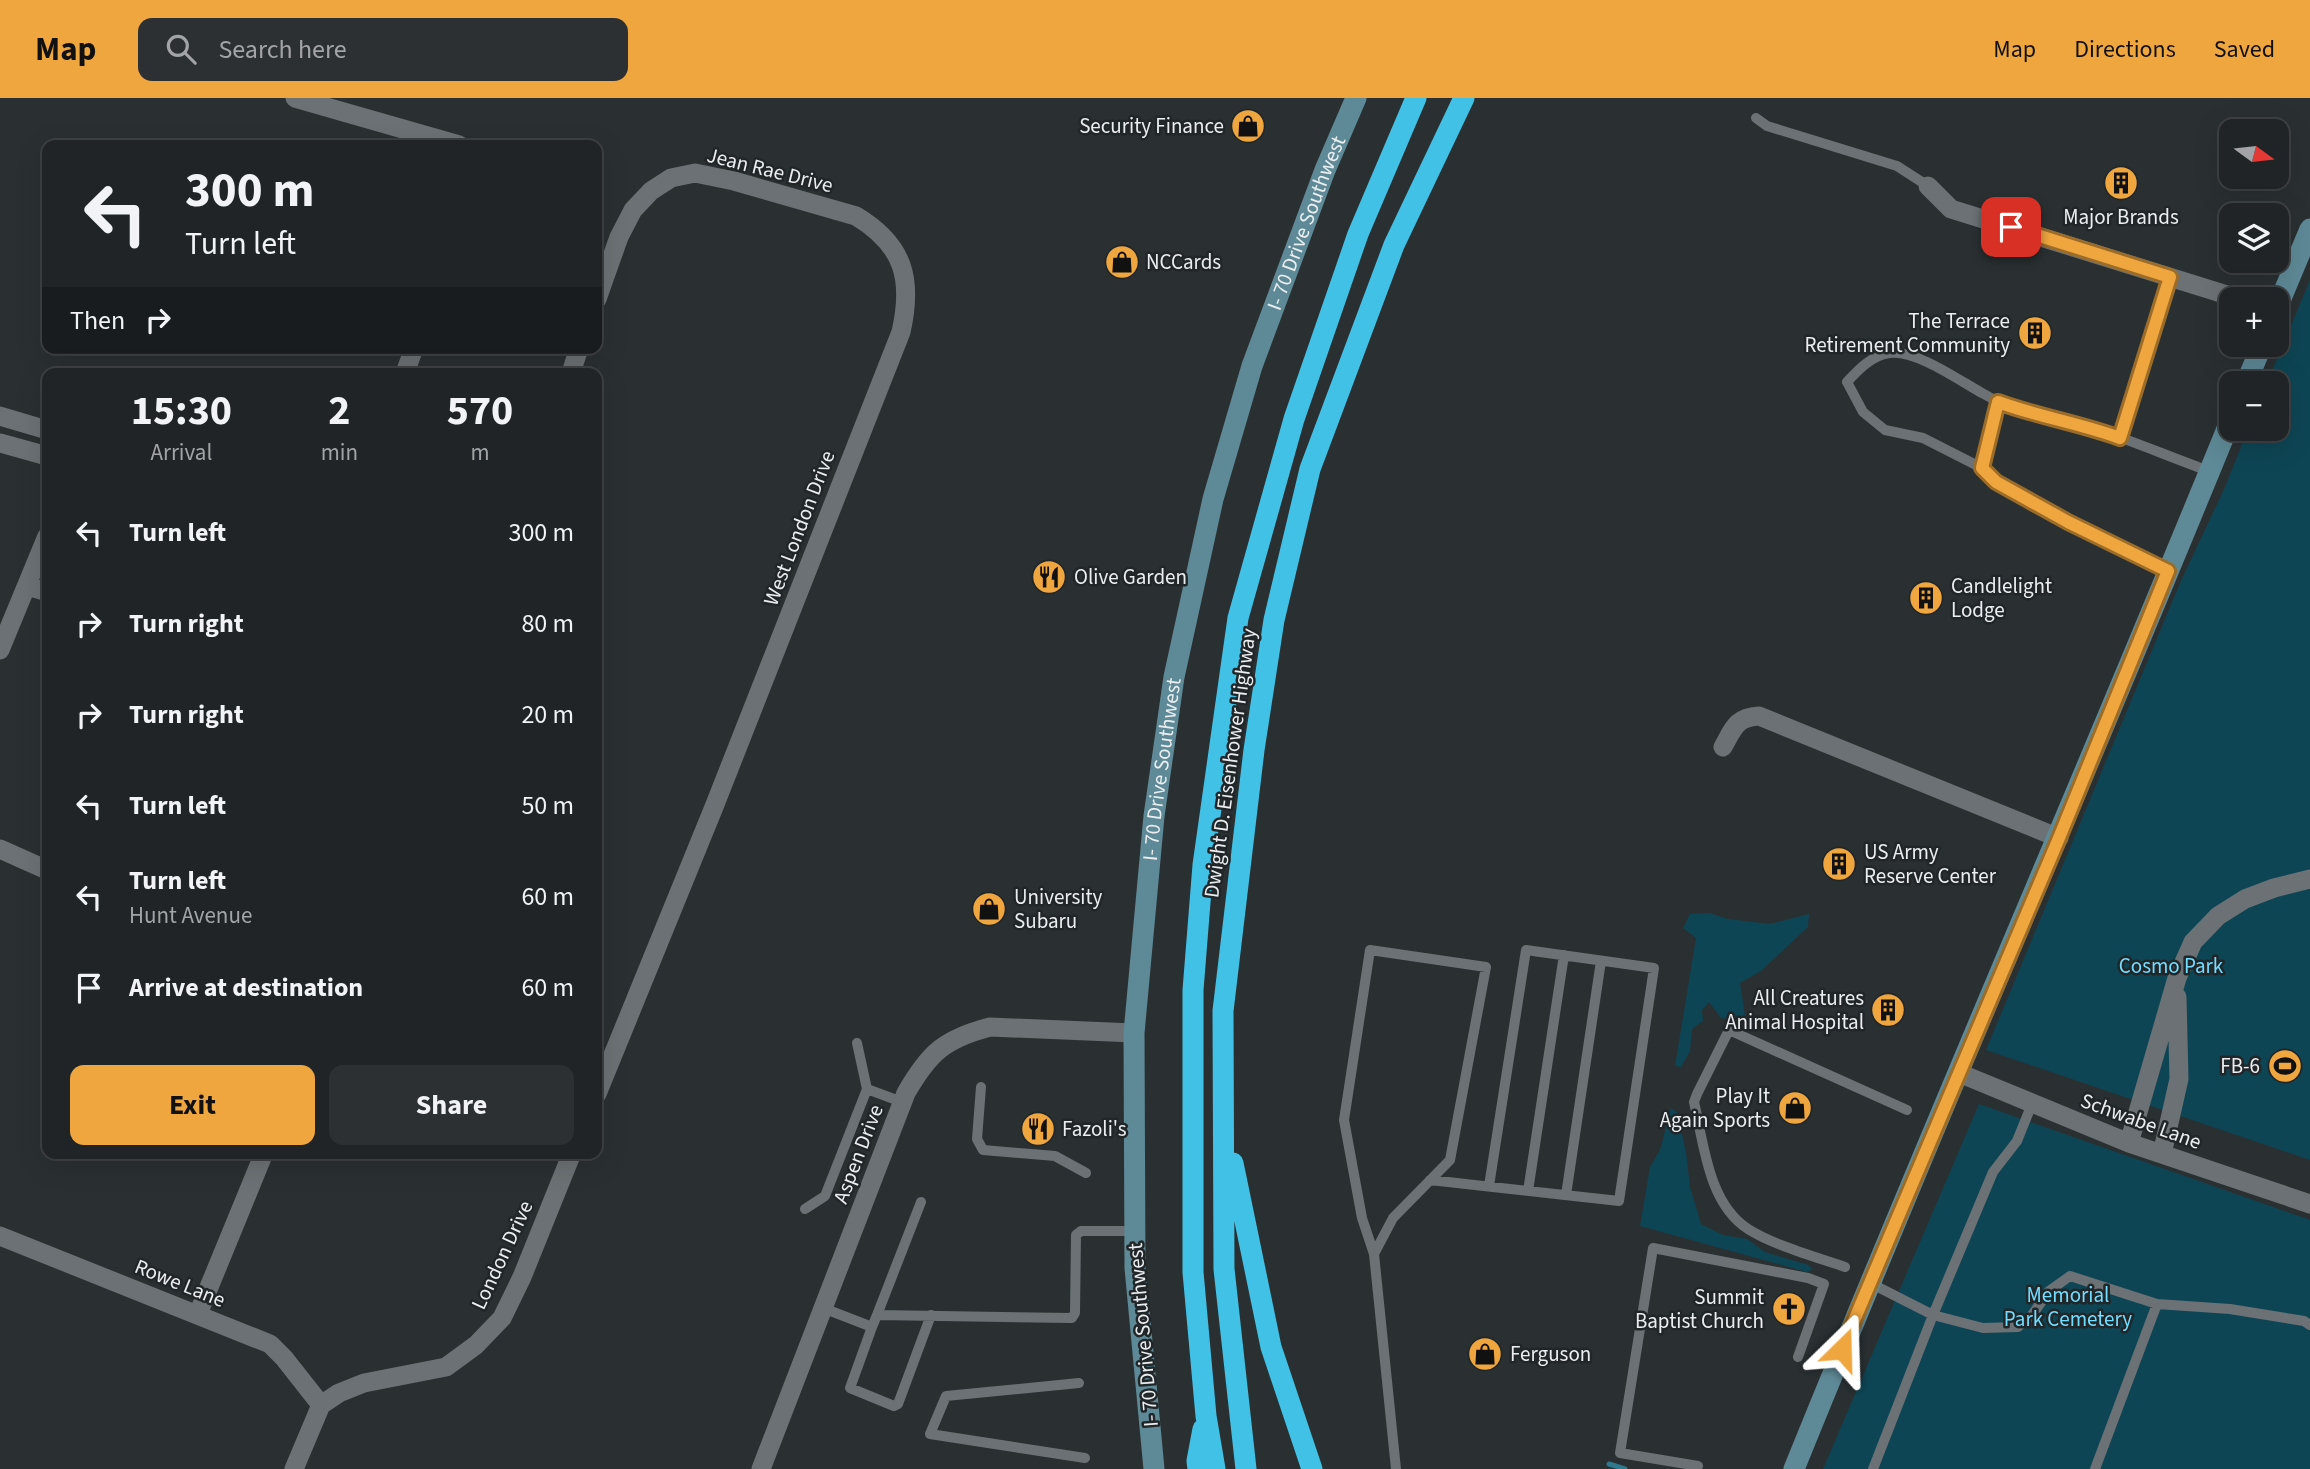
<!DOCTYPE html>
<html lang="en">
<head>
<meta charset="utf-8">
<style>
  :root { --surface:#202426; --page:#2d3032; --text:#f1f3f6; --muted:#a2a4a7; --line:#3d4143; --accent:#f0a63f }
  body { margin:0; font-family:"Source Sans 3",sans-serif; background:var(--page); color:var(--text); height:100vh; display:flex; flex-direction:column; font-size:26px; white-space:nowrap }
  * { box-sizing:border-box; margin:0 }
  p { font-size:23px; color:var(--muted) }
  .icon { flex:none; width:38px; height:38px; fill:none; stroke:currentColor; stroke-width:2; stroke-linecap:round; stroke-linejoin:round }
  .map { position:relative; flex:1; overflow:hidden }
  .panel { position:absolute; left:42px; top:270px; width:560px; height:791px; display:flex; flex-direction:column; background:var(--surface); border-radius:14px; box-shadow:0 7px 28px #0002,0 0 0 2px var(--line) }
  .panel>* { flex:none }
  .guide { position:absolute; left:42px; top:42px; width:560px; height:214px; border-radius:14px; box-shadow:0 7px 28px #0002,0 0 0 2px var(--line); background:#202426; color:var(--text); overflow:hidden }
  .needle { width:46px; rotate:105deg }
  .controls { position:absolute; left:2219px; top:21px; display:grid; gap:14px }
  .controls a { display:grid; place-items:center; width:70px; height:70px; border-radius:14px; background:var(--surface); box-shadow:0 7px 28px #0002,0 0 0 2px var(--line); font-size:35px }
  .pin { position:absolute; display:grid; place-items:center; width:60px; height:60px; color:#fff; margin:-30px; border-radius:14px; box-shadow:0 4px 10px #0006 }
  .me { position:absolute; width:77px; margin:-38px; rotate:22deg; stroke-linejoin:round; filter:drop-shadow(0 0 5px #0008) }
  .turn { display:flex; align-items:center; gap:24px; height:147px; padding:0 28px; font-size:32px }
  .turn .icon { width:91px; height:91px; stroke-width:2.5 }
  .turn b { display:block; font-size:49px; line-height:60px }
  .then { display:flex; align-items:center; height:66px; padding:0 28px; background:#0003; gap:14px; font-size:26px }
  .eta { display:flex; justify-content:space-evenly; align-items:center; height:119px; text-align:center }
  .eta b { font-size:42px; font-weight:700; line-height:49px }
  .action { display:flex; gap:14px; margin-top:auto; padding:14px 28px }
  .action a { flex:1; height:80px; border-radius:14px; background:var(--accent); color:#111; font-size:28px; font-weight:700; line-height:80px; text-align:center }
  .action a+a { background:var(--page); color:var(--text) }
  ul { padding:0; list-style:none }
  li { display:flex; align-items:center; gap:21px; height:91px; padding:0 28px }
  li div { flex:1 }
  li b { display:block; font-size:26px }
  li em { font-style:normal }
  header { display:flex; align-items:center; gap:42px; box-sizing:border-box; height:98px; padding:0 35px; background:var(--accent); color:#111 }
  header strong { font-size:33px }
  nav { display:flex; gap:38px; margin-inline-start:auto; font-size:24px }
  .search { width:490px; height:63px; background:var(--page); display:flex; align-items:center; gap:18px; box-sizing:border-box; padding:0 24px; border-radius:14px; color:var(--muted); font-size:26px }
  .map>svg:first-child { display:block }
  .green { fill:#0e4554 }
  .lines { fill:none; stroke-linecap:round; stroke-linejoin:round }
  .stream { stroke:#2f798f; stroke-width:5 }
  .lane { stroke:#6b7174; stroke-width:10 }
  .street { stroke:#6b7174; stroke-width:19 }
  .secondary { stroke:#5e8996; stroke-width:21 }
  .highway { stroke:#41c1e6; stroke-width:21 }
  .route-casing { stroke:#9c6c29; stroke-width:18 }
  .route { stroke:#f0a63f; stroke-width:12 }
  .labels { text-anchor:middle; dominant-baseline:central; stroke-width:5; stroke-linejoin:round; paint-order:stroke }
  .poi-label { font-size:21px; fill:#ebeef0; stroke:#212629; text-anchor:start }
  .street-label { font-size:21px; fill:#ebeef0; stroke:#212629 }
  .park-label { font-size:21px; fill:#72ddff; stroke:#212629 }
</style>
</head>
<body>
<header>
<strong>Map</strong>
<div class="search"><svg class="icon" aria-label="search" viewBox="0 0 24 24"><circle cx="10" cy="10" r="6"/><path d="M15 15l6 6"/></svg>Search here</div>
<nav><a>Map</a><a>Directions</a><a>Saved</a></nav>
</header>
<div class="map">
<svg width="2310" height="1371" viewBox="0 0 2310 1371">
  <rect width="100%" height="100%" fill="#2a3032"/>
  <!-- green -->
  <path class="green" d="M2310,182v880l-324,-110 194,-467 45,-96 23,-58h29v-46h-10z
    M1709,815l19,6 42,5 39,-10 -1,13 -47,44 -21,12 6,39 -25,-4 -12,-16 -7,8 1,11 -11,8 -2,22 -9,16 -6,-1 21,-128 -13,-10 7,-14z
    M1979,1006l331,116v249h-487z
    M1671,1010l16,12 -6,10 5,22 4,35 11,37 22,11 24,4 18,13 43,13 5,4 -6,3 -167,-46 10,-59 10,-17z"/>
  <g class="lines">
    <!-- stream -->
    <path class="stream" d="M1609,1366l16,5"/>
    <!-- lane -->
    <path class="lane" d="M1756,20l11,8 130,40 31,20
      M2120,340l50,-161
      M1982,370l16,-65
      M2168,473l-100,-49 -72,-40 -14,-14 -59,-30 -38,-8 -22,-18 -16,-30c11,-12 25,-27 43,-29 27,-3 70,28 92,40 34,20 66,21 102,32 42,13 83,31 125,46
      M981,989l-4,52 6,11 72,6 31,17
      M867,991l35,13
      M1430,1082c63,7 126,14 189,21l35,-233 -128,-18 -37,236
      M1528,1093l36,-236
      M1566,1097l35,-234
      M805,1111l20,-13 42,-107 -10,-46
      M1374,1156l19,-36 57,-58 36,-193 -116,-17 -26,170 18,98 12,36 22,215
      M1845,1169c-29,-10 -72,-22 -97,-38 -40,-26 -44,-85 -54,-127l3,-8 32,-64 178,80
      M1870,1185l63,32 50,13 35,-1 14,-12 17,-24 21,-15 87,28 73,5 74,12 6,4
      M823,1210l49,19 5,-12 195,3 3,-5 1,-78 5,-4h53
      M877,1217l44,-113
      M872,1229l-22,61 44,18 4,-2 33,-89
      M1079,1285l-133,13 -16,38 155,24
      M1698,1368l-78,-13 33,-205 155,30 16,6 -26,73
      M1873,1371l60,-154 60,-143 24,-31 15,-37
      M2095,1371l62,-165"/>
    <!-- street -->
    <path class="street" d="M295,0l164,47
      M1928,88l23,23 289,90
      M597,201l22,-62 14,-27 18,-19 20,-13 24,-5 39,8 122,35c48,29 57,63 45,116l-187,475 -117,287
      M405,275l9,-25
      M571,275l8,-25
      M0,318l47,14
      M0,345l47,13
      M27,488l20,6
      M0,552l47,-114
      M1723,649c10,-18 13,-30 36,-31l300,122
      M0,751l47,21
      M1959,975l170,70 181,61
      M2129,1045l48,-165 16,-36 25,-26 27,-17 29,-11 36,-9
      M2162,1056l17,-75 -2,-82
      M0,1138l270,108 14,14 37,47
      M198,1216l66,-161
      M294,1371l27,-64 18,-12 25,-10 82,-16 30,-22 26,-27 20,-41 50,-124
      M761,1371l145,-376c23,-40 38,-54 84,-66l144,6"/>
    <!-- secondary -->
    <g class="secondary">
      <path d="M2277,210l33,-79"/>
      <path d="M2246,285l16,-38"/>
      <path id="s1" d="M1154,1371l-19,-201 -1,-235 20,-217 20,-139 39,-178 39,-133 73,-196 31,-72"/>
      <path d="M1794,1371c142,-351 294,-699 437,-1050"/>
    </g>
    <!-- highway -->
    <path class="highway" d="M1233,1065l38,184 41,122
      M1198,1371l-1,-8 6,-32
      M1215,1371l-9,-53 -13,-144v-282l10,-125 35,-247 56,-199 64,-185 58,-136
      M1246,1371l-22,-200 -1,-258 31,-261 20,-130 36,-151 84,-224 70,-147"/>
  </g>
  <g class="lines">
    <!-- route casing -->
    <g class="route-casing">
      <path id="route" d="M1842,1251l217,-511 109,-267 -100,-49 -72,-40 -14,-14 16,-66c41,15 81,21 122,36l50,-161 -159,-50"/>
    </g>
    <!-- route -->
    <use href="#route" class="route"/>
  </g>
  <!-- icons -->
  <defs>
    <g id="shop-disc" transform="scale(1.75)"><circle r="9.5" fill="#f0a63f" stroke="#212629"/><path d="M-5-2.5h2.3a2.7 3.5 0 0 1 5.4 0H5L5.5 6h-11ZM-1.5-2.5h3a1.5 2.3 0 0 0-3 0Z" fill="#111"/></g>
    <g id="building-disc" transform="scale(1.75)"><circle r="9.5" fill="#f0a63f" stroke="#212629"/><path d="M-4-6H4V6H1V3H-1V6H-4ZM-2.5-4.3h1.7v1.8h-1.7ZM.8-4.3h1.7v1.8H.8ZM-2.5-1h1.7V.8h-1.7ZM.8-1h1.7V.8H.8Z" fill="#111"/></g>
    <g id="restaurant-disc" transform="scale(1.75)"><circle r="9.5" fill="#f0a63f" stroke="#212629"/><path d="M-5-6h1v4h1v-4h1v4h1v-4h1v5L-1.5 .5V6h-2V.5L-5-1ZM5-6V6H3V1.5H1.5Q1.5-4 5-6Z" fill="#111"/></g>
    <g id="stadium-disc" transform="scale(1.75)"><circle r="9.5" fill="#f0a63f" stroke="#212629"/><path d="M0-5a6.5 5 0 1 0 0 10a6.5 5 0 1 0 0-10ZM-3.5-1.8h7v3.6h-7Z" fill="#111"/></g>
    <g id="church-disc" transform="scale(1.75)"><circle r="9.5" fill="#f0a63f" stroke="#212629"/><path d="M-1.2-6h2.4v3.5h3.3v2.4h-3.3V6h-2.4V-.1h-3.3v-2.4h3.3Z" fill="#111"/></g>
  </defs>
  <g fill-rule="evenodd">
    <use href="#shop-disc" x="1248" y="28"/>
    <use href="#building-disc" x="2121" y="85"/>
    <use href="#shop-disc" x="1122" y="164"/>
    <use href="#building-disc" x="2035" y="235"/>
    <use href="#restaurant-disc" x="1049" y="479"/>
    <use href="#building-disc" x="1926" y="500"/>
    <use href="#building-disc" x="1839" y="766"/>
    <use href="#shop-disc" x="989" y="811"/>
    <use href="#building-disc" x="1888" y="912"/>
    <use href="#stadium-disc" x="2285" y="968"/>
    <use href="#shop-disc" x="1795" y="1010"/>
    <use href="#restaurant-disc" x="1038" y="1031"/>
    <use href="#church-disc" x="1789" y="1211"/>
    <use href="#shop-disc" x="1485" y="1256"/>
  </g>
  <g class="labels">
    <!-- poi labels -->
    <g class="poi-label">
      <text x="1224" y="28" text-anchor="end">Security Finance</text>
      <text x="2121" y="119" text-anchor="middle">Major Brands</text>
      <text x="1146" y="164">NCCards</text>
      <text x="2010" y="223" text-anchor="end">The Terrace<tspan x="2010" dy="24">Retirement Community</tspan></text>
      <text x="1074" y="479">Olive Garden</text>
      <text x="1951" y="488">Candlelight<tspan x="1951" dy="24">Lodge</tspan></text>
      <text x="1864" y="754">US Army<tspan x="1864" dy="24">Reserve Center</tspan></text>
      <text x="1014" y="799">University<tspan x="1014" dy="24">Subaru</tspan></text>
      <text x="1864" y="900" text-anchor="end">All Creatures<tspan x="1864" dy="24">Animal Hospital</tspan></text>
      <text x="2260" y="968" text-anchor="end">FB-6</text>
      <text x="1770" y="998" text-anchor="end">Play It<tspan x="1770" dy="24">Again Sports</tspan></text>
      <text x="1062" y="1031">Fazoli's</text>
      <text x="1764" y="1199" text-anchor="end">Summit<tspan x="1764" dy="24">Baptist Church</tspan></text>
      <text x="1510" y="1256">Ferguson</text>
    </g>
    <!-- street labels -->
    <g class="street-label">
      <text transform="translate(770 72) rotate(14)">Jean Rae Drive</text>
      <text stroke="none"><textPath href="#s1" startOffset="1269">I- 70 Drive Southwest</textPath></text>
      <text transform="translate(799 430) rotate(-69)">West London Drive</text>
      <text transform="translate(1230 665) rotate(-82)">Dwight D. Eisenhower Highway</text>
      <text stroke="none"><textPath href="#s1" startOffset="702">I- 70 Drive Southwest</textPath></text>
      <text transform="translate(2141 1023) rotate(20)">Schwabe Lane</text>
      <text transform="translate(858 1056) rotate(-69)">Aspen Drive</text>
      <text transform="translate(502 1157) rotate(-65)">London Drive</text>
      <text transform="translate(180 1185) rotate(22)">Rowe Lane</text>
      <text transform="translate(1143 1237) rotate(-95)">I- 70 Drive Southwest</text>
    </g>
    <!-- park labels -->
    <g class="park-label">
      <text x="2171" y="868">Cosmo Park</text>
      <text x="2068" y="1197">Memorial<tspan x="2068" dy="24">Park Cemetery</tspan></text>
    </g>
  </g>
</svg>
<div class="controls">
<a><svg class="needle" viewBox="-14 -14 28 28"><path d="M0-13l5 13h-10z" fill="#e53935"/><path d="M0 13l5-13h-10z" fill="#a2a4a7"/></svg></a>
<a><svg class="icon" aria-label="layers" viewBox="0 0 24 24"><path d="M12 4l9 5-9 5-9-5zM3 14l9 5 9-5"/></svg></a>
<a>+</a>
<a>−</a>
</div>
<div class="pin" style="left:2011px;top:129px;background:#d93025"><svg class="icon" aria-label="arrive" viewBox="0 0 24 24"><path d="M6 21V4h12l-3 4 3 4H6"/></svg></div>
<svg class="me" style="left:1842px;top:1251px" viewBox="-20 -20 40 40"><path d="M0-17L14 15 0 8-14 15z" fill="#f0a63f" stroke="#fff" stroke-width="4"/></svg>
<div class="guide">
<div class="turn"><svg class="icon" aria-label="left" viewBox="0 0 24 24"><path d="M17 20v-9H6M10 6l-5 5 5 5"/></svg><div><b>300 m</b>Turn left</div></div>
<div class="then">Then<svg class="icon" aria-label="right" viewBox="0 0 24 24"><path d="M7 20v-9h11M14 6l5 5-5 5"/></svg></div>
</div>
<section class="panel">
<div class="eta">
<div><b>15:30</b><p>Arrival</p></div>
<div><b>2</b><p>min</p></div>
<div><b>570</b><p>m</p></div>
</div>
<ul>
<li><svg class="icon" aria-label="left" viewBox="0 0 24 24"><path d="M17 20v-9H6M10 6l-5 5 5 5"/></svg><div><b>Turn left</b></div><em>300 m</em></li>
<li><svg class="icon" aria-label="right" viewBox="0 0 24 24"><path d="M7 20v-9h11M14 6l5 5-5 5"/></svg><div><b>Turn right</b></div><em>80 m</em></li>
<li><svg class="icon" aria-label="right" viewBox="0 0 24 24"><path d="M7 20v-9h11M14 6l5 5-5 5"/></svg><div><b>Turn right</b></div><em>20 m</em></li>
<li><svg class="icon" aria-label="left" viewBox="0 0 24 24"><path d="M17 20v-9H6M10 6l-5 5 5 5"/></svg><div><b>Turn left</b></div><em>50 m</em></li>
<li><svg class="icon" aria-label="left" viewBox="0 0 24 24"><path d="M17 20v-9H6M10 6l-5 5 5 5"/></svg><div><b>Turn left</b><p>Hunt Avenue</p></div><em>60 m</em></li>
<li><svg class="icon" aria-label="arrive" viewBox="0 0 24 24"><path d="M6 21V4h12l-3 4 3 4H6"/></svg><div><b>Arrive at destination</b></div><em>60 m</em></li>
</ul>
<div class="action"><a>Exit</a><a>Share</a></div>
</section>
</div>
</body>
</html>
